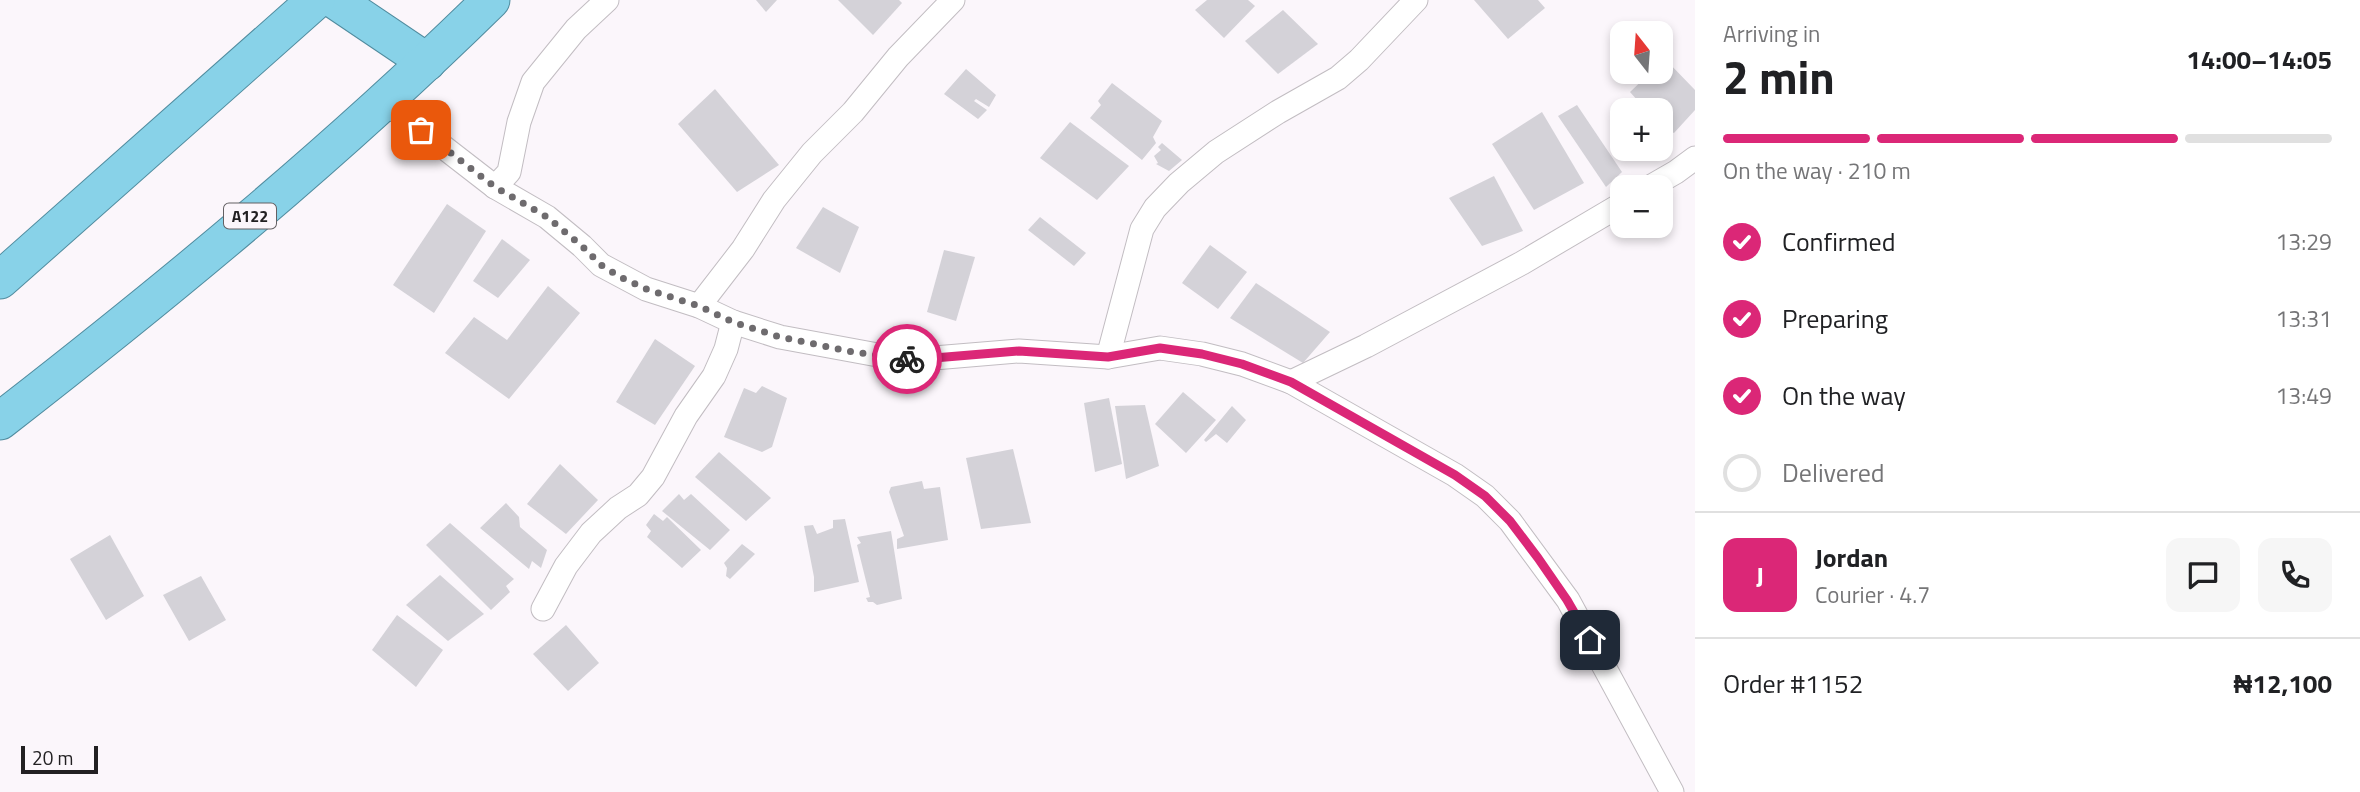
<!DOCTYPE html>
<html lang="en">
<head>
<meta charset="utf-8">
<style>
	body { margin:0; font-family:"Titillium Web",sans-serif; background:#f6f6f6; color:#202124; height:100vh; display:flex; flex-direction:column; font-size:26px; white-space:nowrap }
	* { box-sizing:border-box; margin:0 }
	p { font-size:23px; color:#757577 }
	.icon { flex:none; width:38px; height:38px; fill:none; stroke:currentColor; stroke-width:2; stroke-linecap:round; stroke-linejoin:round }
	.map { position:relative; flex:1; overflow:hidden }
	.panel { display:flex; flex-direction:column; background:#fff; width:665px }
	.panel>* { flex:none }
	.needle { width:46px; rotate:343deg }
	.fabs { position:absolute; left:1610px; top:21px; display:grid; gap:14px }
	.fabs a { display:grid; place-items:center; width:63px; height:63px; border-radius:14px; background:#fff; box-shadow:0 4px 10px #0003; font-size:35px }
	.scale { position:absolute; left:21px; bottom:18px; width:77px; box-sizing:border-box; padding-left:7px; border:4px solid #222022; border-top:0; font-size:19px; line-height:24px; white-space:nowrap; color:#222022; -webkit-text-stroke:5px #fbf6fb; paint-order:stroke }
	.pin { position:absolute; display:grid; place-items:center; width:60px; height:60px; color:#fff; margin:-30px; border-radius:14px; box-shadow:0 4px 10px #0006 }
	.courier { position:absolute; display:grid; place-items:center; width:70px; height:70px; margin:-35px; border:5px solid #db2777; border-radius:50%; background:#fff; color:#222; box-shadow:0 2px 9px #0007 }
	.headline em { font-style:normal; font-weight:700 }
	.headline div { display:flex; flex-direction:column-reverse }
	.headline { display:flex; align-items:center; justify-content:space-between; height:119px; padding:0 28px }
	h1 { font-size:46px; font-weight:700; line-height:52px }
	.bar { display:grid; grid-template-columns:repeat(4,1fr); gap:10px 7px; align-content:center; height:84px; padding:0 28px }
	.bar i { height:9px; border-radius:5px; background:#e0e0e0 }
	.bar .on { background:#db2777 }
	.bar p { grid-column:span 4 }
	.line { display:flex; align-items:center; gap:18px; padding:0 28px; border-top:2px solid #e0e0e0 }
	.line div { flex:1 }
	.round { display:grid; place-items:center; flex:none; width:74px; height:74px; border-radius:14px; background:#f6f6f6 }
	ol { padding:0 28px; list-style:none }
	li { display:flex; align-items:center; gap:21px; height:77px }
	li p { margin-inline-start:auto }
	li .icon { padding:7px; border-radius:50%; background:#db2777; color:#fff; stroke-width:4 }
	li:last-child { color:#757577 }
	li i { width:38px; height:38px; border:4px solid #e0e0e0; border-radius:50% }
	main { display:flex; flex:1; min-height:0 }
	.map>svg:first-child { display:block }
</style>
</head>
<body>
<main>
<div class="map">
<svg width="1695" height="792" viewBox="0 0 1695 792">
	<rect width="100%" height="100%" fill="#fbf6fb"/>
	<g fill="#d4d2d8">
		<path d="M756,0H777L766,12Z"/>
		<path d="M838,0H899L902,3L873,35Z"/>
		<path d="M1207,0H1248L1255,6L1224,38L1195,10Z"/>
		<path d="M1474,0H1538L1545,8L1508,39Z"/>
		<path d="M1283,10L1318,44L1278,74L1245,41Z"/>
		<path d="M1665,59L1695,90V110L1674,133L1661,126V110H1646L1630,92L1651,72H1661V63Z"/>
		<path d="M966,69L996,95L989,107L976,99L974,101L987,110L978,119L944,94Z"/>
		<path d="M1112,83L1162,121L1153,137L1156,143L1142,160L1090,118L1101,105L1098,101Z"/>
		<path d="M715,89L779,165L737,192L678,124Z"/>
		<path d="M1577,105L1622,172L1606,187L1558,116Z"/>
		<path d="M1542,112L1584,183L1534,210L1492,144Z"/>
		<path d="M1070,122L1129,166L1097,200L1040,158Z"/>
		<path d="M1162,143L1182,160L1169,171L1156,164L1158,163L1154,156L1161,150L1158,147Z"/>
		<path d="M1494,176L1523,231L1482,246L1449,198Z"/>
		<path d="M447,204L486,231L434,313L393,285Z"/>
		<path d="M823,207L859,227L840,273L796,248Z"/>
		<path d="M1040,217L1086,253L1074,266L1028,230Z"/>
		<path d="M502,239L530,260L498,298L473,281Z"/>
		<path d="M1210,245L1247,272L1218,309L1182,283Z"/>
		<path d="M944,250L975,257L956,321L927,312Z"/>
		<path d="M1256,283L1330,332L1303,363L1230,318Z"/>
		<path d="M548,286L580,313L509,399L445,353L474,317L507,340Z"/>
		<path d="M655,339L695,366L655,425L616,402Z"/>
		<path d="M762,386L787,398L772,447L762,452L724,437L744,388L756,393Z"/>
		<path d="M1183,392L1216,420L1186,453L1155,424Z"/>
		<path d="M1109,398L1122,464L1095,472L1084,403Z"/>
		<path d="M1145,405L1159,466L1126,479L1115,406Z"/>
		<path d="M1232,406L1246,420L1227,443L1216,434L1206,442L1204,440Z"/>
		<path d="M1013,449L1031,523L981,529L966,458Z"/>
		<path d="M719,452L771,498L746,521L695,477Z"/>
		<path d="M560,464L598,500L566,534L527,504Z"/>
		<path d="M922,481L924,489L940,487L948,540L897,549V539L904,536L889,492L891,487Z"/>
		<path d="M679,494L684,500L691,494L730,530L710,550L662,511Z"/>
		<path d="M506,503L519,517L520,527L547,550L541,568L532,561L529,569L480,528Z"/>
		<path d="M654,514L663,521L667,517L701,550L682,568L647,537L651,531L646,525Z"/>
		<path d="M845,519L859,582L814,592V577L804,526L813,525L817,534L833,528V520Z"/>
		<path d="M450,523L514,579L506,586L510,592L491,610L426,545Z"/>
		<path d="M891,531L902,599L877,605L873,602H868L866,598L870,597L857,545L861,543L857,537Z"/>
		<path d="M110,535L144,596L106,620L70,559Z"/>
		<path d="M742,544L755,554L730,579L726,576L727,568L724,563Z"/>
		<path d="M440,575L484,614L448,641L406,605Z"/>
		<path d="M201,576L226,620L189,641L163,595Z"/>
		<path d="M397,615L443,650L416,687L372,650Z"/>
		<path d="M566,625L599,663L568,691L533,654Z"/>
	</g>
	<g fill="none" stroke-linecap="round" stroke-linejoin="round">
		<defs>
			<g id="minor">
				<path d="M384,101L495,187L547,217L582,246L601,265L646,289L699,306L733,322L780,337L894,358L922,359L1019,351L1108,357L1160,348L1202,354L1242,364L1291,382L1455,475L1485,496L1510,521L1568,600L1672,792"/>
				<path d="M495,187L509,172L519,122L533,82L576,29L607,0"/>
				<path d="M1650,187L1676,172L1695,158"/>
				<path d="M699,306L743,249L774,200L812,153L853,112L898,57L953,0"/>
				<path d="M1108,357L1142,229L1155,208L1179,183L1216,152L1278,112L1338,78L1359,60L1416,0"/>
				<path d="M1291,382L1366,346L1522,263L1622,204"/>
				<path d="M543,609L566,566L591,533L618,508L638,495L653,477L686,416L714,376L726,349L733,322"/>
			</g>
			<g id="trunk">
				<path d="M335,0L427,62"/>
				<path d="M0,280L316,0"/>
				<path d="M0,421C170,289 337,151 491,0"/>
			</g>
		</defs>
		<use href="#minor" stroke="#c2bdc2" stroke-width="25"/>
		<use href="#trunk" stroke="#518c9f" stroke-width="39"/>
		<use href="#minor" stroke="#fff" stroke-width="23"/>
		<use href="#trunk" stroke="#88d2e8" stroke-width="37"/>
	</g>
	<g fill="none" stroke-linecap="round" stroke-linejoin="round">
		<path stroke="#6e6b6e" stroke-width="7" stroke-dasharray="0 12.6" d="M421,130L495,187L547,217L582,246L601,265L620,277L646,289L699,306L733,322L780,337L853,352L907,359"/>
		<path stroke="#db2777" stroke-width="9" d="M907,359H922L1019,351L1108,357L1160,348L1202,354L1242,364L1291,382L1455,475L1485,496L1510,521L1538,558L1567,600L1590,640"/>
	</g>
	<g text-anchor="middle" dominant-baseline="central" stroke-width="6" stroke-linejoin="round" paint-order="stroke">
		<rect fill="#fbf6fb" stroke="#636063" stroke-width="2" x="224" y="203.5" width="52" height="25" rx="5"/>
		<g font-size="16" font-weight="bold" fill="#222022">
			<text x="250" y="216">A122</text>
		</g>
	</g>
</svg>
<div class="fabs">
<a><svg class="needle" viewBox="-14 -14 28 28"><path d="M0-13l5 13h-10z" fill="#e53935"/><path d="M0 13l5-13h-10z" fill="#757577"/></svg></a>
<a>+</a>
<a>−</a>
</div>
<div class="scale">20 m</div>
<div class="pin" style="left:421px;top:130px;background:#ea580c"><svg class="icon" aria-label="bag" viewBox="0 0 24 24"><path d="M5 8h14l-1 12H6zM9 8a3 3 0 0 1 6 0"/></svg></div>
<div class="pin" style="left:1590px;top:640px;background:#1f2937"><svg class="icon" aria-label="home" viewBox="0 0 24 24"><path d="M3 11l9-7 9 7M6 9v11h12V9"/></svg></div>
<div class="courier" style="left:907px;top:359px"><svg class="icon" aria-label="bike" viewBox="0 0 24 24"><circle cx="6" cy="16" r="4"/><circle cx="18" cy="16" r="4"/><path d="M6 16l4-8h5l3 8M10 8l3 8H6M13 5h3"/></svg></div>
</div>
<section class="panel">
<div class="headline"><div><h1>2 min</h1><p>Arriving in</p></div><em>14:00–14:05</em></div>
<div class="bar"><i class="on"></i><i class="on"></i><i class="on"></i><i></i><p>On the way · 210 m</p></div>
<ol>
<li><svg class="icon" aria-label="check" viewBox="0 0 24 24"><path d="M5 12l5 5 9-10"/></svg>Confirmed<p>13:29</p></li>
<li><svg class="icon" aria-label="check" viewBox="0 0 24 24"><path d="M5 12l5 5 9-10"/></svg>Preparing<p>13:31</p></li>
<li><svg class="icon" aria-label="check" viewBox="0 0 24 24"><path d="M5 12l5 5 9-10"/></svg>On the way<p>13:49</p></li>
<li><i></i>Delivered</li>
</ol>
<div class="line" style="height:126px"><b class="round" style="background:#db2777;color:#fff">J</b><div><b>Jordan</b><p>Courier · 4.7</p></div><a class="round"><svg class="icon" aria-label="chat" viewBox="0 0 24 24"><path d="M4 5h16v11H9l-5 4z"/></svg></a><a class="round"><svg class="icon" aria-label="phone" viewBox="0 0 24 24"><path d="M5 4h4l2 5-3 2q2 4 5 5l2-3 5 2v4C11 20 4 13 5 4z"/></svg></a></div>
<div class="line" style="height:91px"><div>Order #1152</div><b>₦12,100</b></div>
</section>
</main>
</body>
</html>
